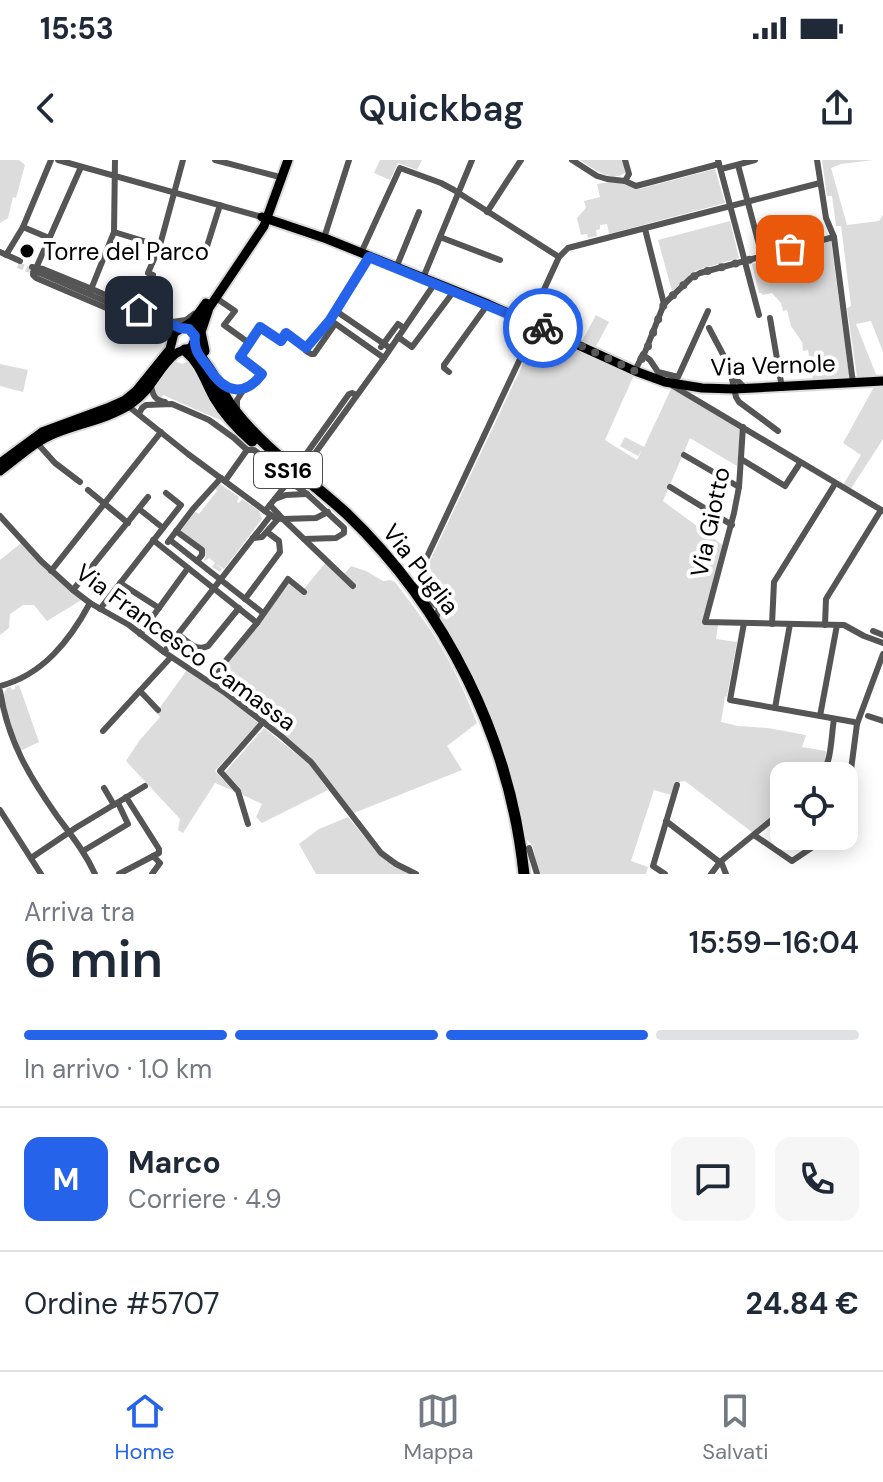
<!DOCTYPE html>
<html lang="it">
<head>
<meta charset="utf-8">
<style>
	body { margin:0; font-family:"DM Sans",sans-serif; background:#f6f6f7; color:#1f2937; height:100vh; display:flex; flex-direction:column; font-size:30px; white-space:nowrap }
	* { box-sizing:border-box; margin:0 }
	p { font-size:26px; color:#747a83 }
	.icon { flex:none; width:44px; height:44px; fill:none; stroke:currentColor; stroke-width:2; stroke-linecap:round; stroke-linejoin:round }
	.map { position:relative; height:714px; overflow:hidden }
	.details { display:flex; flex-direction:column; background:#fff; flex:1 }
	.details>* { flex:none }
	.buttons { position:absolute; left:770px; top:602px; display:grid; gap:16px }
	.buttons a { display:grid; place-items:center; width:88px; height:88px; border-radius:16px; background:#fff; box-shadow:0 4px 20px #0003; font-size:40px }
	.pin { position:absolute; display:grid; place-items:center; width:68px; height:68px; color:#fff; margin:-34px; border-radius:16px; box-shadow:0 4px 12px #0006 }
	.courier { position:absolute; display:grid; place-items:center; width:80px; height:80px; margin:-40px; border:6px solid #2563eb; border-radius:50%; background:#fff; color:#222; box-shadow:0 2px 10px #0007 }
	.overview em { font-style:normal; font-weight:600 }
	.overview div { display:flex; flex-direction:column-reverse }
	.overview { display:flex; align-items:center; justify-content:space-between; height:136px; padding:0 24px }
	h1 { font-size:52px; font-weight:600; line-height:60px }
	.bar { display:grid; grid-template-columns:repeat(4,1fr); gap:12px 8px; align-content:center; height:96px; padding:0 24px }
	.bar i { height:10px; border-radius:6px; background:#e0e1e3 }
	.bar .active { background:#2563eb }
	.bar p { grid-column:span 4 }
	.line { display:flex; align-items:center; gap:20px; padding:0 24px; border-top:2px solid #e0e1e3 }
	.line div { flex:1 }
	.round { display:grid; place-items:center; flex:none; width:84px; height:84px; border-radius:16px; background:#f6f6f7 }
	.status { display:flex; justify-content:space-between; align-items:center; height:56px; padding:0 40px; background:#fff; direction:ltr }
	.status svg { height:22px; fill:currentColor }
	header { display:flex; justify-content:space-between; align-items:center; height:104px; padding:0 24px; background:#fff; font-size:36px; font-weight:600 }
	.menu { display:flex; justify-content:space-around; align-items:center; height:112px; border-top:2px solid #e0e1e3; background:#fff; font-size:22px; color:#747a83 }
	.menu a { display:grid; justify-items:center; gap:4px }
	.menu .active { color:#2563eb }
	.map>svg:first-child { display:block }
</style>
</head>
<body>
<div class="status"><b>15:53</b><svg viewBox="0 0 49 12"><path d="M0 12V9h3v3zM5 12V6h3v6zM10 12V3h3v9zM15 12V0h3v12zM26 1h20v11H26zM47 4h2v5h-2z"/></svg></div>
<header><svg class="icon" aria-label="back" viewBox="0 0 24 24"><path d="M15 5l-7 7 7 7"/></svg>Quickbag<svg class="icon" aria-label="share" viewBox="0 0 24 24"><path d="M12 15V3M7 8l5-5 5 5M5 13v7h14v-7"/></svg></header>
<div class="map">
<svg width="883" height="714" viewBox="0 0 883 714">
	<rect width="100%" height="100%" fill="#fff"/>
	<g fill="#dcdcdc">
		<path d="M0,0H19L25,5L16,38L13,37L8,58L0,63Z"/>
		<path d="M380,0H422L417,10L398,3L390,20L374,13Z"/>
		<path d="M580,0H623L625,13C610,23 594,9 580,0Z"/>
		<path d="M822,0H874L841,4L831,8L847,65L879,61L883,55V192L871,161L856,164L877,217H857L847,148L851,146L841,66H836L832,36H827Z"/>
		<path d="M715,9L725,43L609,74L607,64L600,65V69L596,70L597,76L588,78L587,74L581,75L577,58L586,48L584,41L600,37L597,24L610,22H622L639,29Z"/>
		<path d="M730,61L739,98L697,110L672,131L658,80Z"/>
		<path d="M831,81L849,215L844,220L813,221L808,190L803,191L802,182L791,166L787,150L783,151L781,143L772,133L762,135V133H759L752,104L824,85L825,83Z"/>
		<path d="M596,155L609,162L595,188L582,181Z"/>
		<path d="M538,172L634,215L605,280L637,300L642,290L638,296L620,286L625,277L644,287L671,229L693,238L741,268L737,306L690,278L663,341L724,386L702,464L718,465L716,479L737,482L727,536L725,537L721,562L738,566L768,568L806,575L802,587L826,591L825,604L817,616H784V646L753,673L685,621C676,621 674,627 671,635L654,630L631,701L648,707L646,714H539L533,687L524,676L518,648L439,460L441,453L453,456L456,449L420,422Z"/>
		<path d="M193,199L229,264L163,235L161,238L155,233V227L174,201L182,204Z"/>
		<path d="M0,204L28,210L23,232L0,226Z"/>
		<path d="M875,225H883V279L850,330L843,325L861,295L843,283Z"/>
		<path d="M220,324L239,337L237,342L239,343L242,339L259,351L262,359L224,409L216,404L222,409L220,412L212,407L215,403L209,398L205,401L204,400L206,396L180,370L194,351L199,354L217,331L215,329Z"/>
		<path d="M21,383L83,439L47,461L34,445H23L10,454L9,468L0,475V400Z"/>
		<path d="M326,402L355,429L357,426L344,414L351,406L366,411L383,421L390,420L395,422C406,437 418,452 429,468C449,497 464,530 477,563L447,586L462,610L354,653L309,596L212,520L286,424H289L304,436L307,433L303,430Z"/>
		<path d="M187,510L223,534L258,563L215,611L234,631L215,623L183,673L178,670L180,659L126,601L139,581L160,557L156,553Z"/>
		<path d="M19,525L39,582L20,591L14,579L3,535L7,528L11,527L12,530L15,529V526Z"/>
		<path d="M264,568L309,604L328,630L262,663L256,657L262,644L243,635L240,628L225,612Z"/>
		<path d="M348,657L381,697L410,714H316L299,684L319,669Z"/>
	</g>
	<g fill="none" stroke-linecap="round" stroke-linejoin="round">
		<path stroke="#d9d9d9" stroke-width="6" stroke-dasharray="6 3" stroke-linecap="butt" d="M18,105L30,110"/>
		<defs>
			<g id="major">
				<path d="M262,57L327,79L488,144L635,211L665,222L702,228L734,229L883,221"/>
				<path d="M205,154L264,66L288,0"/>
				<path d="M0,303L42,272L107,248L125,240L136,231L170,189L174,173L193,161L206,143"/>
				<path d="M0,311C18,298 35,281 56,273C81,263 108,259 131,244C153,229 157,209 175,194C181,190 186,190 192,187L195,180L197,166"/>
			</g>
			<g id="highway">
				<path d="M194,184C198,196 207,204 213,215C220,227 226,240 235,251C266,291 310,320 347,354C446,449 510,578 524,714"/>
				<path d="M185,190C201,203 205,220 215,238C225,255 237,268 252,281"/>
				<path d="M204,191L200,172L207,151"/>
			</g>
		</defs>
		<use href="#major" stroke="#dbdbdb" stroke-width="13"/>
		<use href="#highway" stroke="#dbdbdb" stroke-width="15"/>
		<g stroke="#555" stroke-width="6">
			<path d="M58,0L262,57"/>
			<path d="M215,0L276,16"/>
			<path d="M572,0L597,16L607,19L625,21"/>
			<path d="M625,0L629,14L625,21L636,26L719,4"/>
			<path d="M718,0L759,155"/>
			<path d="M817,0L826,58L834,77L853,223"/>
			<path d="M738,5L762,96"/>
			<path d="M81,7L33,115L36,118L165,173L171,180"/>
			<path d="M721,9L755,0"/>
			<path d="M487,52L521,0"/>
			<path d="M23,67L49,78"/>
			<path d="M114,72L203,99L220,45"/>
			<path d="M440,77L500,100"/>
			<path d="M324,78L349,0"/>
			<path d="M0,92L20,101"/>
			<path d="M361,93L400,8L441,23L454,30L559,97"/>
			<path d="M6,95L23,67L51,0"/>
			<path d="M32,107L43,109L92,129L180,168"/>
			<path d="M396,108L419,52"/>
			<path d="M33,112L40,113L165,167L169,169L172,177"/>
			<path d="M423,118L472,0"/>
			<path d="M90,132L114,72L115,0"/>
			<path d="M216,138L235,151L224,165L249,183"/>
			<path d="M141,144L153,115L148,113L160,85L183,0"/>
			<path d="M664,144L691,118L700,113L834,77"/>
			<path d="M336,151L390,188"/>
			<path d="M770,158L782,228"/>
			<path d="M172,162L186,160L194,154"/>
			<path d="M333,162L384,198"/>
			<path d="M529,162L559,97L568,88L820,23"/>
			<path d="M335,164L314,194H311L306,191C310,178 323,171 330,160L369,97"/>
			<path d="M709,168L736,219L746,229"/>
			<path d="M398,177L412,187L454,131"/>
			<path d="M381,187L398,164L404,168"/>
			<path d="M646,197L650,200L658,212L678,217L708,151"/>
			<path d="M635,211L643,194L645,192L664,144L645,69"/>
			<path d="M449,212L444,208V205L488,144"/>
			<path d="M732,219L736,237L739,242L778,271"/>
			<path d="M220,222C239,233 249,231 262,214L261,212L240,197L260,167L281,181L286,173L306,188"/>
			<path d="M151,226C153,236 155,240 165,242"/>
			<path d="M673,226L883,351"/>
			<path d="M357,235L352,233L349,234L304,297L303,301L305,303H308L384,198L435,123"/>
			<path d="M128,246L188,294L265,351L275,358L283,359L353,426"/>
			<path d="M237,252V240L244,229"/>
			<path d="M139,254L142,248L146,245L172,244L209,260L234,278L247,290"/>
			<path d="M743,267L739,327L734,353L705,462L844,465L864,476L883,483"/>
			<path d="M37,283L55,303L80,322"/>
			<path d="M247,290H254L274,305"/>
			<path d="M684,295L739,327"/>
			<path d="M741,299L785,326L800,303"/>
			<path d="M225,321L247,290"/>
			<path d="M670,327L732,365"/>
			<path d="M88,330L128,363"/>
			<path d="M275,339L286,335L307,334"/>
			<path d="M270,345L283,359L316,358L328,352"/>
			<path d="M139,349L163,368"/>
			<path d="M265,351L289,321L307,334L344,368V373L336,378L304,379"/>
			<path d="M0,356L41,401L73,430L90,443L129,465L164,492L224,532L281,576L311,602L381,693L396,704L416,714"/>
			<path d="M176,371L202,390V395L197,401"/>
			<path d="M253,378L262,377L278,359"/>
			<path d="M153,380L257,463"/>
			<path d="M170,380L263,453"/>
			<path d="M168,382L193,349L221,318"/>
			<path d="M51,411L161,272"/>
			<path d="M120,423L159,448"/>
			<path d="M73,430L148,337"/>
			<path d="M423,437L443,450"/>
			<path d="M245,439L280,392L279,381L267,372"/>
			<path d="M100,449L181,345L166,333"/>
			<path d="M436,460L438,451L449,450V447L418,424V416L536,165"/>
			<path d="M744,463L730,540L854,562L857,564"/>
			<path d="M772,464L774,422L835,324"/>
			<path d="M825,465L826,439L881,350"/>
			<path d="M873,471L883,475"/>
			<path d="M140,474L188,408"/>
			<path d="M178,474C187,481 196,492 208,486L239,448"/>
			<path d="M164,492L271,355"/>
			<path d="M209,521L257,463L288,419L304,432"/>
			<path d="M0,526C43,515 70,480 90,443"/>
			<path d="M0,531C8,581 29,616 57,656C71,675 85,692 95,714"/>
			<path d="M140,531L158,550"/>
			<path d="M775,548L790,464"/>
			<path d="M820,556L837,465"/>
			<path d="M868,556L883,561"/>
			<path d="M103,571L171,497"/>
			<path d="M821,616C832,601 831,577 834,559"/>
			<path d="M104,628L114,645"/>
			<path d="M0,650L41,714"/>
			<path d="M666,661L722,704L726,714"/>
			<path d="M844,663L857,564L883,494"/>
			<path d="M248,664L238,631L220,611L263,562"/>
			<path d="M754,675L792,701L829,676"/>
			<path d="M529,688L537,714"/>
			<path d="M83,691L128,664L118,643"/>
			<path d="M31,698L77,667L145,626"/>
			<path d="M119,714L159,693V689L126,637"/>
			<path d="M152,714L160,703L153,696"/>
			<path d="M665,714L653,706L677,625"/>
			<path d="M711,714L720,702L784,650"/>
		</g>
		<use href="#major" stroke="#000" stroke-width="9"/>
		<use href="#highway" stroke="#000" stroke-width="11"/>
	</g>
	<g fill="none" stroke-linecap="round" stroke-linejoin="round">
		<path stroke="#595959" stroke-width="8" stroke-dasharray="0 14.4" d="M543,168L635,211L647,189L664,144L691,118L700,113L790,89"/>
		<path stroke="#2563eb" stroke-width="10" d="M139,150L180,168L189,169L195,176C193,192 202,198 210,210C225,233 245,237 262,214L240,197L260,167L281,181L286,173L306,188L330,160L369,97L543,168"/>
	</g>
	<circle fill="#000" stroke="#fff" stroke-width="3" cx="27" cy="91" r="8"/>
	<g text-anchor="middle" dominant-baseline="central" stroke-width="8" stroke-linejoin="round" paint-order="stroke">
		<rect fill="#fff" stroke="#4c4c4c" stroke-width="2" x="254" y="292" width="68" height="36" rx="6"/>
		<g font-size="22" font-weight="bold" fill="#000">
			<text x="288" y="310">SS16</text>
		</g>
		<g font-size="24" fill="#000" stroke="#fff" text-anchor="start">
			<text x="43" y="91">Torre del Parco</text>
		</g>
		<g font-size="24" fill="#000" stroke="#fff">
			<text transform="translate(773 205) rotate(-2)">Via Vernole</text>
			<text transform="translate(710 362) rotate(-78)">Via Giotto</text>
			<text transform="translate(421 409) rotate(52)">Via Puglia</text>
			<text transform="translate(186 487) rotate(36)">Via Francesco Camassa</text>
		</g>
	</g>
</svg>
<div class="buttons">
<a><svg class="icon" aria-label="locate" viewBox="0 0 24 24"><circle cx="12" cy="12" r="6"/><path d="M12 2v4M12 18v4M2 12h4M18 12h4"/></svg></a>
</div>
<div class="pin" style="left:790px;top:89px;background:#ea580c"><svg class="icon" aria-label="bag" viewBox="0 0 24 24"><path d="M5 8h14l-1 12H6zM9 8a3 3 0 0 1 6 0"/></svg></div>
<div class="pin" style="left:139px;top:150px;background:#1f2937"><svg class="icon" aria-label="home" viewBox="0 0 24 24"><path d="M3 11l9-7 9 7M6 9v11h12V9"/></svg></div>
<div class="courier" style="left:543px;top:168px"><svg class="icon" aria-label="bike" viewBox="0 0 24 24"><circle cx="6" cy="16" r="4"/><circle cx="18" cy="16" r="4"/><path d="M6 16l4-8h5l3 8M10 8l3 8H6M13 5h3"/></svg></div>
</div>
<section class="details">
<div class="overview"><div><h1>6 min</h1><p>Arriva tra</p></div><em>15:59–16:04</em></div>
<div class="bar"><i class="active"></i><i class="active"></i><i class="active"></i><i></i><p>In arrivo · 1.0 km</p></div>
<div class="line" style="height:144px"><b class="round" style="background:#2563eb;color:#fff">M</b><div><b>Marco</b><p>Corriere · 4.9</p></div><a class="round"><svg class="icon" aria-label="chat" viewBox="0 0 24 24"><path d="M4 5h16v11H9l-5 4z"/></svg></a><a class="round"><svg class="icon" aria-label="phone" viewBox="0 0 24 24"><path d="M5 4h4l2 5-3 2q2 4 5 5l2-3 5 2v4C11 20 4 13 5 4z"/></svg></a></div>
<div class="line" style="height:104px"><div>Ordine #5707</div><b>24.84 €</b></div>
</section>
<nav class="menu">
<a class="active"><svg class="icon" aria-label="home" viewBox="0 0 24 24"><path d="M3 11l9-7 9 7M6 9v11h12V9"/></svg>Home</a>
<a><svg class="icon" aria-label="map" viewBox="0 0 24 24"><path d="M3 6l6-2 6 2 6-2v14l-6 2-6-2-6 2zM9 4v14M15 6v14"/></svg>Mappa</a>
<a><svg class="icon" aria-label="saved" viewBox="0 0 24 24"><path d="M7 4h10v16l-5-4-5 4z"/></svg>Salvati</a>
</nav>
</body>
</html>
